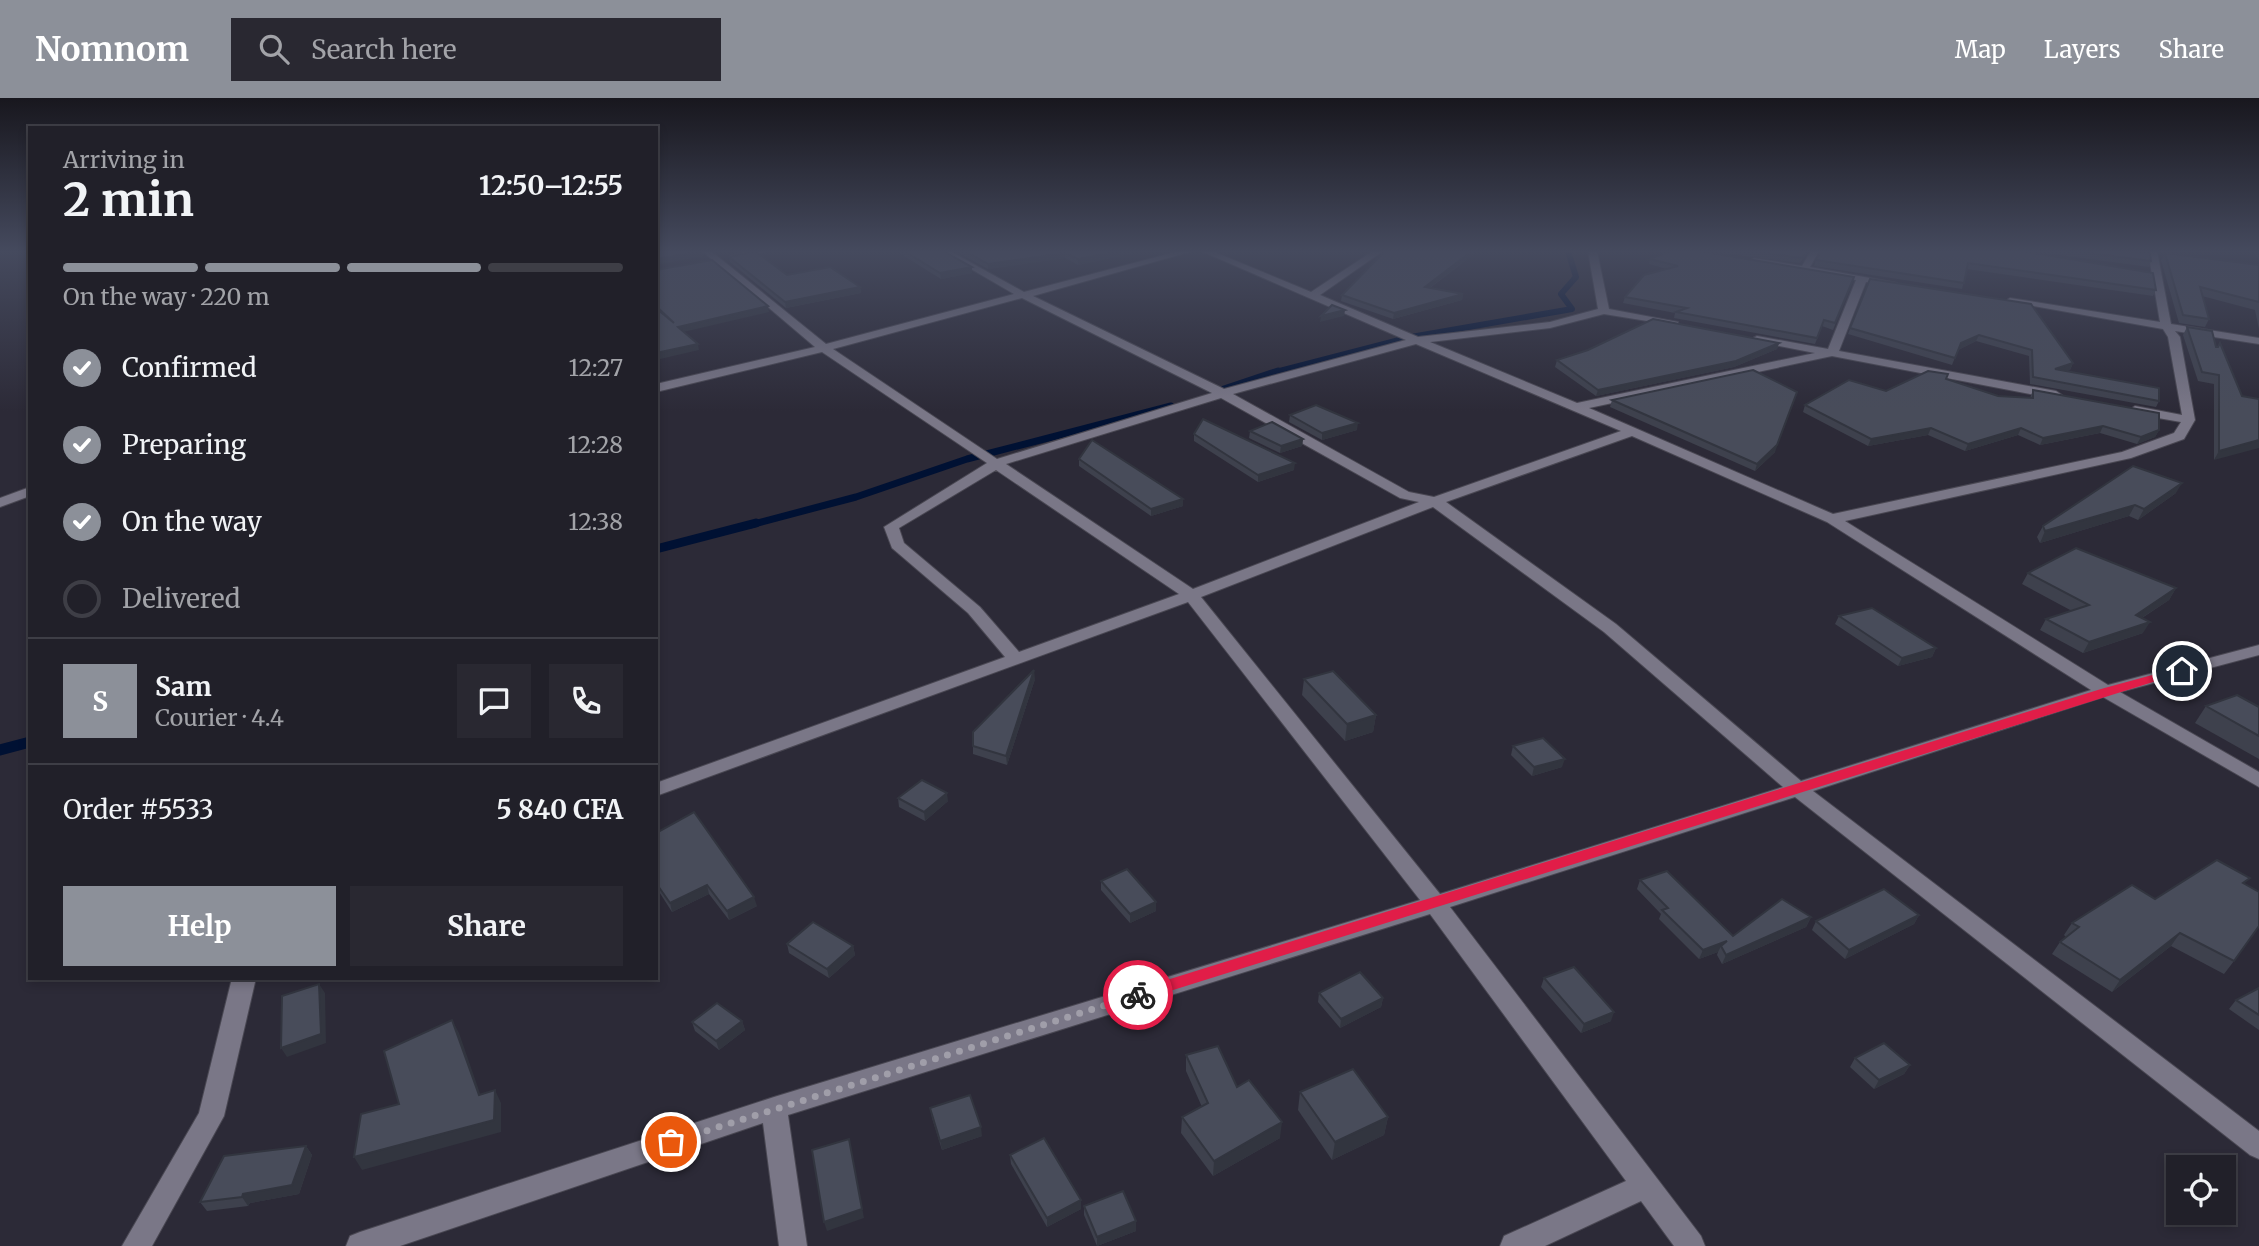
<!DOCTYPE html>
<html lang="en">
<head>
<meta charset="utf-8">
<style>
	body { margin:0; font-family:Merriweather,serif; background:#292831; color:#f1f3f6; height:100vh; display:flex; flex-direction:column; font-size:26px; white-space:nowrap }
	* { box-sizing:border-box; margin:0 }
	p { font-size:23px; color:#a2a3a8 }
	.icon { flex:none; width:38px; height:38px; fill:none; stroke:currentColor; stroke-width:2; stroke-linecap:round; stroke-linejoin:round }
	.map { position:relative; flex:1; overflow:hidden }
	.details { position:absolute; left:28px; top:28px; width:630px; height:854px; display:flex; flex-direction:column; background:#212029; border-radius:0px; box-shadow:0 4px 10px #0003,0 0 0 2px #3e3e46 }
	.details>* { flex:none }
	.fabs { position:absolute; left:2166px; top:1057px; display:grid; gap:14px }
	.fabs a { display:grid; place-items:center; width:70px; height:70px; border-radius:0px; background:#212029; box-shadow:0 4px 10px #0003,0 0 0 2px #3e3e46; font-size:35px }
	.pin { position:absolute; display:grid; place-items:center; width:60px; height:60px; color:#fff; margin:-30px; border:4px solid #fff; border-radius:50%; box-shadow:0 2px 7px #0007 }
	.courier { position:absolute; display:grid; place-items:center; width:70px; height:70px; margin:-35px; border:5px solid #e11d48; border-radius:50%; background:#fff; color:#222; box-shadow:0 2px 9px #0007 }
	.headline em { font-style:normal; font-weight:700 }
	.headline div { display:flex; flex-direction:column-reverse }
	.headline { display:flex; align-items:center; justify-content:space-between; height:119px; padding:0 35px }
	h1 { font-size:46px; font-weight:700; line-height:52px }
	.bar { display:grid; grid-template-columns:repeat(4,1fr); gap:10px 7px; align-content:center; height:84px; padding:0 35px }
	.bar i { height:9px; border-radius:5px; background:#3e3e46 }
	.bar .active { background:#8c9099 }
	.bar p { grid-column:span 4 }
	.line { display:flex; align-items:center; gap:18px; padding:0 35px; border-top:2px solid #3e3e46 }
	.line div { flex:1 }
	.round { display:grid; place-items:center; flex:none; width:74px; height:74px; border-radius:0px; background:#292831 }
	ol { padding:0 35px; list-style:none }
	li { display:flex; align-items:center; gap:21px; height:77px }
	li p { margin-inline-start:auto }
	li .icon { padding:7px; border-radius:50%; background:#8c9099; color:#fff; stroke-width:4 }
	li:last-child { color:#a2a3a8 }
	li i { width:38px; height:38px; border:4px solid #3e3e46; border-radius:50% }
	.primary-button { display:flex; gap:14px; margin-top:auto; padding:14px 35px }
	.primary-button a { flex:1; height:80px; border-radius:0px; background:#8c9099; color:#fff; font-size:28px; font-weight:700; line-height:80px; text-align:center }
	.primary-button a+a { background:#292831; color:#f1f3f6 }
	header { display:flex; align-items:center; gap:42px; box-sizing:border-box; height:98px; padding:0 35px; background:#8c9099; color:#fff }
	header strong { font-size:33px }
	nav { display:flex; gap:38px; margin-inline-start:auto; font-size:24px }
	.search { width:490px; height:63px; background:#292831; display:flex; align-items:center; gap:18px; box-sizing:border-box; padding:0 24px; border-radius:0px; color:#a2a3a8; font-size:26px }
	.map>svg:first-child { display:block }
</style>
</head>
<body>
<header>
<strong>Nomnom</strong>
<div class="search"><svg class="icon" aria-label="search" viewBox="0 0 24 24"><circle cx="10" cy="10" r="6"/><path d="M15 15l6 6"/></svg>Search here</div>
<nav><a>Map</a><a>Layers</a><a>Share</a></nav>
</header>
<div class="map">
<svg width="2259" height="1148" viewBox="0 0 2259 1148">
	<rect width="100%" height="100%" fill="#2c2a37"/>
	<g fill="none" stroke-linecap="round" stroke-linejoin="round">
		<path stroke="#013" stroke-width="6" d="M1272,275L1411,239L1572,211L1561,196L1576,179L1568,153"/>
		<g stroke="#013" stroke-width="7">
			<path d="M1212,295L1278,273"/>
			<path d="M750,427L856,399L967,361L1171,308"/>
		</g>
		<path stroke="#013" stroke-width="9" d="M656,451L756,425"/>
		<path stroke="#013" stroke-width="11" d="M0,652L30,644"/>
		<defs>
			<g id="street">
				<path d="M702,153H711L826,246L1014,196L940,153H950L1024,194L1179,153H1193L1033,198L1224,291L1406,242L1201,153H1212L1311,194L1373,153H1383L1320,197L1418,239L1550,224L1598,211L1588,153H1597L1609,211L1678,224V228L1604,216L1550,230L1430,244L1577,305L1815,255L1753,243L1751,241L1757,238L1828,251L1856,182L1749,163L1754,160L1802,168L1811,153H1819L1810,169L1897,185L1892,188L1866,184L1839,253L2056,293L2062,297L2056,301L1832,258L1589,310L1833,416L2122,354L2174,335L2181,324L2135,316L2129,312L2135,308L2182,317L2168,239L2163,231L2005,203L2010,200L2160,224L2148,153H2157L2171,226L2259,240V246L2175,233L2180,239L2195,322L2184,341L2131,360L1845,423L2108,587L2259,547V557L2120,594L2259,674V689L2103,599L1813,693L2259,1033V1061L2250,1057L1795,699L1450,809L1701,1138L1705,1148H1674L1641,1103L1545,1148H1500L1504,1138L1626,1083L1430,816L788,1017L807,1148H779L763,1025L400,1148H346L350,1138L360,1134L774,999L1420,802L1188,504L656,698V685L1005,559L968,515L892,450L884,429L987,365L822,254L656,294V286L815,249ZM1022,200L1212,295L997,361L833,251ZM1416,246L1621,333L1434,399L1409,394L1233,296ZM1221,300L1400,400L1419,404L1193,491L1006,366ZM1632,338L1827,424L2091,592L1801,683L1616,526L1446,404ZM996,372L1179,496L1019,554L980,509L904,445L899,430ZM1433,409L1604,534L1783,689L1440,796L1201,499Z"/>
				<path d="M749,153H768L735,161L730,158Z"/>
				<path d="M30,389V398L0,409V400Z"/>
				<path d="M232,880H256L224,1018L152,1148H122L199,1015Z"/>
			</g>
		</defs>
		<use href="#street" stroke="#494752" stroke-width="2"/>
		<use href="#street" fill="#7a7787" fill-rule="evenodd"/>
	</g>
	<g fill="#3e414d">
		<path d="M896,153H943L972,169V175L941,181Z"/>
		<path d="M955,153H1135V155L1078,167L1065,160L988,171Z"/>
		<path d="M1478,153L1430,190L1463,196L1462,202L1393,221L1341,203L1342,197Z"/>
		<path d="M1705,153H1808L1800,165Z"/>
		<path d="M2022,153L2156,192L2153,198L1967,171L1962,191L1814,168L1816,162Z"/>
		<path d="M2030,153H2134L2151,163L2149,169Z"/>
		<path d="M2253,153H2259V162Z"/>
		<path d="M2165,155L2259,167V231L2255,212L2202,198L2209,221L2205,229L2179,225L2161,162Z"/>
		<path d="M729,159L787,177L860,189L861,195L786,210L730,164Z"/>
		<path d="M1650,161L1854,179L1833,232L1822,228L1815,246L1674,220L1675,215L1623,205L1625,199L1667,171L1649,166Z"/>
		<path d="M1870,181L2073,265L2070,272L2066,273L2159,303L2156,309L2030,286L2029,258L1976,243L1958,252L1952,267L1848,236Z"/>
		<path d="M2187,229L2216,249L2242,298L2259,301L2214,362V286L2198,283L2183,237Z"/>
		<path d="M1779,245L1777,251L1734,269L1596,298L1555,269L1557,262Z"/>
		<path d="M1946,281L1998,298L2030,300L2033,292L2159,332L2155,339L2137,346L2100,335L2040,347L2018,337L1965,353L1928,337L1868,348L1803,314L1805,307Z"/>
		<path d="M1612,302L1775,354L1755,373L1610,309Z"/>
		<path d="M1290,317L1357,332L1322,342L1289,324Z"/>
		<path d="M1250,333L1303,341L1302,348L1280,355L1249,340Z"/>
		<path d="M1194,336L1294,372L1258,384L1194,343Z"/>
		<path d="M1079,361L1183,401V408L1151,418L1079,368Z"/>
		<path d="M2176,395L2138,422L2129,418L2040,445L2037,439L2043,428Z"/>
		<path d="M2028,475L2176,490L2169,502L2142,520L2143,535L2083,555L2040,532L2046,521L2072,513L2022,486Z"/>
		<path d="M1839,518L1936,550L1932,559L1898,568L1835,526Z"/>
		<path d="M1035,581L1007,667L973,656V648Z"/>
		<path d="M1304,581L1376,617L1373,634L1345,643L1302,597Z"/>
		<path d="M2206,608L2259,609V661L2195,625Z"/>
		<path d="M1513,648L1562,669L1532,678L1511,657Z"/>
		<path d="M898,700L948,703L925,723L899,709Z"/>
		<path d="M656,735L757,808L729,822L709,796L672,814L656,789Z"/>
		<path d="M1640,782L1733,838L1811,819L1806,829L1722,866L1717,857L1718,854L1699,861L1659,821L1661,816L1637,791Z"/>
		<path d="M1101,783L1156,804V813L1130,825L1101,792Z"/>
		<path d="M2245,787L2234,863L2224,876L2171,848L2112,894L2052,856L2060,844L2066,839L2064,837L2072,825L2155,801Z"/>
		<path d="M1919,817L1914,826L1845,861L1812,832L1816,823Z"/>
		<path d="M787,846L853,848L855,857L829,880L789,855Z"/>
		<path d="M1544,880L1611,923L1581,935L1541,889Z"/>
		<path d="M2259,890V932L2229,911L2236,902Z"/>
		<path d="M1319,895L1383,900L1381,909L1340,930L1318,904Z"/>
		<path d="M742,923L745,932L719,952L695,933L692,924Z"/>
		<path d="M1186,957L1237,989L1280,1040L1213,1078L1181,1035L1182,1019L1202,1009L1186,973Z"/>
		<path d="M1855,960L1910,967L1904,976L1874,991L1850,969Z"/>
		<path d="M1300,994L1388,1019L1384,1037L1332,1062L1298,1012Z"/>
		<path d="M930,1010L982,1038L942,1052L932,1020Z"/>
		<path d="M306,1048L312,1057L299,1096L250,1105L248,1108L207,1113L200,1104Z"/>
		<path d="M1010,1057L1081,1111L1047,1129L1011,1066Z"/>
		<path d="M1084,1108L1136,1123V1133L1097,1148L1084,1117Z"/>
	</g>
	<g fill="#32353f">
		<path d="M703,153L704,158L656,167V161Z"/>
		<path d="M718,153H744L719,155Z"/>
		<path d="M1119,153H1135V155L1078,167V161Z"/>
		<path d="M1472,153H1478L1424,194L1425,189Z"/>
		<path d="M1065,155V160L988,171V166Z"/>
		<path d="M972,169V175L941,181L940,175Z"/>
		<path d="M860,189L861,195L786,210L785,204Z"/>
		<path d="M1463,196L1462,202L1393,221L1394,215Z"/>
		<path d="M768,208L769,214L679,235L678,229Z"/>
		<path d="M1345,212L1344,218L1320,224L1321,218Z"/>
		<path d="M1979,237L1976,243L1958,252L1961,245Z"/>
		<path d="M1779,245L1777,251L1734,269L1596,298L1598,292Z"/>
		<path d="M698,246L699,252L656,262V255Z"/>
		<path d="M2073,265L2070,272L2052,278L2055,271Z"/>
		<path d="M1795,301L1775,354L1755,373L1757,366Z"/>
		<path d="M1358,325L1357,332L1322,342V335Z"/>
		<path d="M2103,328L2100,335L2040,347L2043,340Z"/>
		<path d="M1931,330L1928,337L1868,348L1871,341Z"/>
		<path d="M2021,330L2018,337L1965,353L1968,346Z"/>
		<path d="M2159,332L2155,339L2137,346L2141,339Z"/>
		<path d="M1303,341L1302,348L1280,355L1281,348Z"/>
		<path d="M2259,342V350L2214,362L2219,353Z"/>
		<path d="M1295,365L1294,372L1258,384V377Z"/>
		<path d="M2182,385L2176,395L2138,422L2144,411Z"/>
		<path d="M1183,401V408L1151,418V411Z"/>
		<path d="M2135,407L2129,418L2040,445L2045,433Z"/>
		<path d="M2176,490L2169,502L2129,528L2136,517Z"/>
		<path d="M2150,524L2143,535L2083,555L2089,544Z"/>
		<path d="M1936,550L1932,559L1898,568L1902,560Z"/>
		<path d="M1034,572L1035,581L1007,667L1006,658Z"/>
		<path d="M1376,617L1373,634L1345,643L1347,626Z"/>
		<path d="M1565,661L1562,669L1532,678L1534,669Z"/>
		<path d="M947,695L948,703L925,723L924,714Z"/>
		<path d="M707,787L709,796L672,814L670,805Z"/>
		<path d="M754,799L757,808L729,822L727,813Z"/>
		<path d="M1156,804V813L1130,825V816Z"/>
		<path d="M1919,817L1914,826L1845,861L1849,852Z"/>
		<path d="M1811,819L1806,829L1722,866L1726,857Z"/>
		<path d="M2180,835L2171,848L2112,894L2120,882Z"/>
		<path d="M1727,843L1721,848L1718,854L1699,861L1703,852Z"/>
		<path d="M853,848L855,857L829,880L827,871Z"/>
		<path d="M319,886L325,895L326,945L287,959L281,950Z"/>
		<path d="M1383,900L1381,909L1340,930L1341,921Z"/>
		<path d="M1614,914L1611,923L1581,935L1584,926Z"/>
		<path d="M452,922L459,935L485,1010L479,997Z"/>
		<path d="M742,923L745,932L719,952L716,943Z"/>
		<path d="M1910,967L1904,976L1874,991L1879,982Z"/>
		<path d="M495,992L501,1005V1034L362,1072L354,1059Z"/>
		<path d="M1388,1019L1384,1037L1332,1062L1335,1044Z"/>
		<path d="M1282,1024L1280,1040L1213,1078L1214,1063Z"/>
		<path d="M981,1029L982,1038L942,1052L940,1043Z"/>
		<path d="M849,1041L864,1120L827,1133L824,1124Z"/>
		<path d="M306,1048L312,1057L299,1096L250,1105L248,1108L242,1099L243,1096Z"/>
		<path d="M1081,1102V1111L1047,1129V1120Z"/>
		<path d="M1136,1123V1133L1097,1148V1139Z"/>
	</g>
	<g fill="#484c5a" stroke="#32353f" stroke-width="2">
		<path d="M656,153H703L656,161Z"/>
		<path d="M755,153L787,177L830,169L860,189L785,204L729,159Z"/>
		<path d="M904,153H943L972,169L940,175Z"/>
		<path d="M965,153H1119L1078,161L1065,155L988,166Z"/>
		<path d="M1385,153H1472L1425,189L1463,196L1394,215L1342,197Z"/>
		<path d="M1670,153H1699L1854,179L1835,225L1824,222L1817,240L1676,214L1687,210L1625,199L1644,177L1678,168L1650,161Z"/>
		<path d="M1749,153H1806L1802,160Z"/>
		<path d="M1821,153H2022L2153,175L2156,192L1968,165L1964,185L1816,162Z"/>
		<path d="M2074,153H2134L2150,155L2151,163Z"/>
		<path d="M2165,155L2259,167V204L2200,189L2209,221L2183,217Z"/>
		<path d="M712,162L768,208L678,229L698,246L656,255V211H657L674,225L656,208V172Z"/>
		<path d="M1870,181L2031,206L2073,265L2055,271L2159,290V303L2033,279L2032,252L1979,237L1961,245L1955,260L1850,230Z"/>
		<path d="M1332,207L1345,212L1321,218Z"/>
		<path d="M1653,221L1779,245L1736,263L1598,292L1557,262L1588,252Z"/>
		<path d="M2187,229L2212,233L2216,249H2218L2220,245L2242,298L2259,301V342L2219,353V277L2202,274Z"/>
		<path d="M1753,272L1797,294L1777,347L1757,366L1612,302Z"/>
		<path d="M1928,273L1948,276L1946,281L1998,298L2033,300V292L2159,315V332L2141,339L2103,328L2043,340L2021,330L1968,346L1931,330L1871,341L1805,307L1849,282L1886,293Z"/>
		<path d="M1316,307L1358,325L1322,335L1290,317Z"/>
		<path d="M1203,321L1295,365L1258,377L1194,336Z"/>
		<path d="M1272,324L1303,341L1281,348L1250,333Z"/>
		<path d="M1092,342L1183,401L1151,411L1079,361Z"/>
		<path d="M2133,368L2182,385L2144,411L2135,407L2045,433L2043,428Z"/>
		<path d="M2076,450L2176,490L2136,517L2150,524L2089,544L2046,521L2089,507L2028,475Z"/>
		<path d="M1872,510L1936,550L1902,560L1839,518Z"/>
		<path d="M1034,572L1006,658L973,648V634Z"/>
		<path d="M1333,573L1376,617L1347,626L1304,581Z"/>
		<path d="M2237,597L2259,609V638L2206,608Z"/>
		<path d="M1543,640L1565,661L1534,669L1513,648Z"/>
		<path d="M922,682L947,695L924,714L898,700Z"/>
		<path d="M694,714L754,799L727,813L707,787L670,805L656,785V735Z"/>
		<path d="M2217,762L2250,780L2243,785L2259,794V828L2234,863L2180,835L2120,882L2060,844L2079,829L2072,825L2132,787L2155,801Z"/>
		<path d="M1127,771L1156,804L1130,816L1101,783Z"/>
		<path d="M1667,773L1733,838L1782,801L1811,819L1726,857L1721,848L1727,843L1703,852L1662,812L1668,810L1640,782Z"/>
		<path d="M1884,791L1919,817L1849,852L1816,823Z"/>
		<path d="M813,824L853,848L827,871L787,846Z"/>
		<path d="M1574,869L1614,914L1584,926L1544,880Z"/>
		<path d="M1360,874L1383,900L1341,921L1319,895Z"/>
		<path d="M319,886L321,936L281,950L282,898Z"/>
		<path d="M2259,890V917L2236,902Z"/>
		<path d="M717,905L742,923L716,943L692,924Z"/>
		<path d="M452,922L479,997L495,992L494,1022L354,1059L361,1016L399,1006L384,953Z"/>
		<path d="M1884,945L1910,967L1879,982L1855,960Z"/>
		<path d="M1218,948L1237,989L1249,982L1282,1024L1214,1063L1182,1019L1208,1005L1186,957Z"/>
		<path d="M1353,971L1388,1019L1335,1044L1300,994Z"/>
		<path d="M970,997L981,1029L940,1043L930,1010Z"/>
		<path d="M1044,1040L1081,1102L1047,1120L1010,1057Z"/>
		<path d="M849,1041L862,1111L824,1124L812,1052Z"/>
		<path d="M306,1048L292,1087L243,1096L242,1099L200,1104L224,1058Z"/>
		<path d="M1123,1093L1136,1123L1097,1139L1084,1108Z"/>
	</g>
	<linearGradient id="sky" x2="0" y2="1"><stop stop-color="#18171e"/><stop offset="0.49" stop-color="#454a5e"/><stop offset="1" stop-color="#454a5e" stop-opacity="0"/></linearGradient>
	<rect width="2259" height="313" fill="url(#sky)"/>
	<path fill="#e11d48" d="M2178,570L2188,573L1138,903L1131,897L1138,891L2101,591Z"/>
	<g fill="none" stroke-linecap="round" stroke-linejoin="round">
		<path stroke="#a09ea9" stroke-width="7" stroke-dasharray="0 12.6" d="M671,1044L1138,897"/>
	</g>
</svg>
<div class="fabs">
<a><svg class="icon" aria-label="locate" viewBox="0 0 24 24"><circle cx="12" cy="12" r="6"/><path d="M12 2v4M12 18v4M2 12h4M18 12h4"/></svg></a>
</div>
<div class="pin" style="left:671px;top:1044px;background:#ea580c"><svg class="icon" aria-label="bag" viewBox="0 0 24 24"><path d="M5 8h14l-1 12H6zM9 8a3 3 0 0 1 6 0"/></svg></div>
<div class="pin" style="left:2182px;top:573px;background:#1f2937"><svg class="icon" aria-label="home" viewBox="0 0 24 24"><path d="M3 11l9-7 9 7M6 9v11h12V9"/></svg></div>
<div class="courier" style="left:1138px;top:897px"><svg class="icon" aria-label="bike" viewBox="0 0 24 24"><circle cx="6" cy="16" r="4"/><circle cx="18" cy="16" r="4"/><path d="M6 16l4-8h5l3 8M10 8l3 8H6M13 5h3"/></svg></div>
<section class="details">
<div class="headline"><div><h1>2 min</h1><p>Arriving in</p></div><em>12:50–12:55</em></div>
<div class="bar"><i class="active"></i><i class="active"></i><i class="active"></i><i></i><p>On the way · 220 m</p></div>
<ol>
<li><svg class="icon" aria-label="check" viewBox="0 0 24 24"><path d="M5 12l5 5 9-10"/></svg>Confirmed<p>12:27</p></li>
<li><svg class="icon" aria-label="check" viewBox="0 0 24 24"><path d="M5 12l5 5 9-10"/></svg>Preparing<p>12:28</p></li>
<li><svg class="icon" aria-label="check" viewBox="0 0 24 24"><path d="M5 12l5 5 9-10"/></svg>On the way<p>12:38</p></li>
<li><i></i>Delivered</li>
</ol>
<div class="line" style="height:126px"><b class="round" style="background:#8c9099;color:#fff">S</b><div><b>Sam</b><p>Courier · 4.4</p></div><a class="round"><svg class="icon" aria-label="chat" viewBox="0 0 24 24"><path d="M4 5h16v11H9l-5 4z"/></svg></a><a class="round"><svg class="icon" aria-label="phone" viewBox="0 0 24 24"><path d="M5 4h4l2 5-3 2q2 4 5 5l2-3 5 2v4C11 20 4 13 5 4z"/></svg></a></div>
<div class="line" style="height:91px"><div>Order #5533</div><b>5 840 CFA</b></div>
<div class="primary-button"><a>Help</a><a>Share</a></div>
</section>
</div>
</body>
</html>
